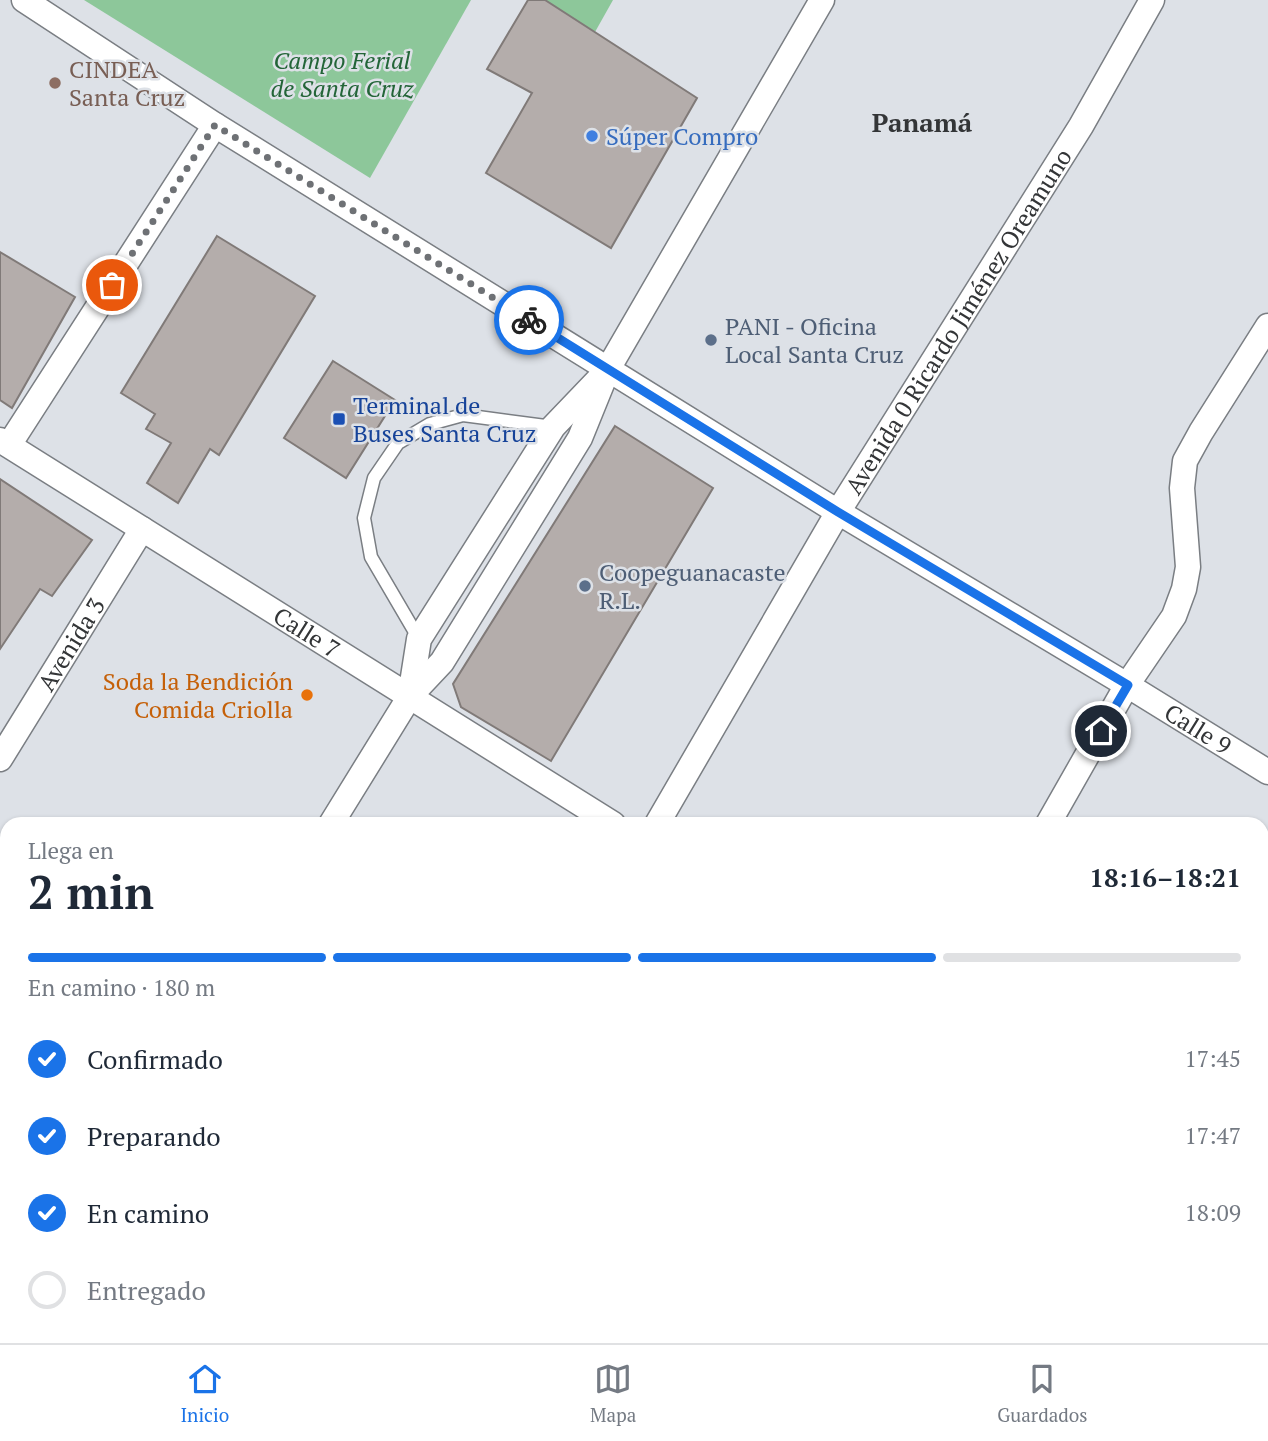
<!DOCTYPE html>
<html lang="es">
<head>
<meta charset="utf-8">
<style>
	body { margin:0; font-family:"PT Serif",serif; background:#f6f6f7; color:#1f2937; height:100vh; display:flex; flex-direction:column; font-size:26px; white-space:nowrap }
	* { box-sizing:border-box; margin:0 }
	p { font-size:23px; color:#747a83 }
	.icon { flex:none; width:38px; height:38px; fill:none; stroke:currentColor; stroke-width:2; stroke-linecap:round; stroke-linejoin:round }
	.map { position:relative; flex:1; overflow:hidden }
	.panel { position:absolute; left:0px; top:817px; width:1269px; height:527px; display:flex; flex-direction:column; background:#fff; border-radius:21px 21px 0 0; box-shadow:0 2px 5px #0004 }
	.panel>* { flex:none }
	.pin { position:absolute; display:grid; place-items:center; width:60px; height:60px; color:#fff; margin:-30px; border:4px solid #fff; border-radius:50%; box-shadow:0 2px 7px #0007 }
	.courier { position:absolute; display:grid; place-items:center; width:70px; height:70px; margin:-35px; border:5px solid #1a73e8; border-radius:50%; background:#fff; color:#222; box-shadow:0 2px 9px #0007 }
	.headline em { font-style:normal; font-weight:700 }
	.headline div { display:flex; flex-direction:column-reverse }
	.headline { display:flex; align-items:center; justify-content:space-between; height:119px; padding:0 28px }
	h1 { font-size:46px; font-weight:700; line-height:52px }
	.bar { display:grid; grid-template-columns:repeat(4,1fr); gap:10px 7px; align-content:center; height:84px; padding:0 28px }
	.bar i { height:9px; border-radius:5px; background:#e0e1e3 }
	.bar .current { background:#1a73e8 }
	.bar p { grid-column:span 4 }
	ol { padding:0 28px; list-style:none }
	li { display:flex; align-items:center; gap:21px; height:77px }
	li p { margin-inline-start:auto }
	li .icon { padding:7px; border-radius:50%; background:#1a73e8; color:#fff; stroke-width:4 }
	li:last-child { color:#747a83 }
	li i { width:38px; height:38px; border:4px solid #e0e1e3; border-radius:50% }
	.menu { display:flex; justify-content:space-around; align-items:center; height:98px; border-top:2px solid #e0e1e3; background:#fff; font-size:19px; color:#747a83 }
	.menu a { display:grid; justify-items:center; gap:4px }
	.menu .current { color:#1a73e8 }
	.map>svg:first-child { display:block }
</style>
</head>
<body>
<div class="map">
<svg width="1268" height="1343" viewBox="0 0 1268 1343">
	<rect width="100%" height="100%" fill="#dde1e7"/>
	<g fill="#8dc79a">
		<path d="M84,0H471L370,178Z"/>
		<path d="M545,0H613L595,32Z"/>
		<path d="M7,1183V1280L0,1291V1194Z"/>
	</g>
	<g fill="#b4adab" stroke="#807a78" stroke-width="2">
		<path d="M528,0H545L697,98L611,248L486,173L532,93L487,69Z"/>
		<path d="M217,236L315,296L219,455L210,449L178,503L147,483L171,443L146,429L155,414L121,393Z"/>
		<path d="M0,252L75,297L12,408L0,400Z"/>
		<path d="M333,361L395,400L346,478L284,438Z"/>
		<path d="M615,426L713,488L551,761L461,707L453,684Z"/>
		<path d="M0,479L92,540L52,596L40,589L0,649Z"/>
		<path d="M0,967L7,972V1183L0,1194Z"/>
		<path d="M40,1337H245L241,1343H36Z"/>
	</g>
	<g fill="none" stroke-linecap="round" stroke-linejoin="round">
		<defs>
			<path id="service" d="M419,639L371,557L364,518L374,478L398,443L430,424L463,415L553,427"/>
			<g id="minor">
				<path id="s1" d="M24,0L215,125L838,512L1127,685L1268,772"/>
				<path id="s2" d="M0,440L613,824"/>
				<path d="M9,445L215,125"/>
				<path d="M410,696L419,639L553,427L598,380"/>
				<path id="s3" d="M0,759L142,529"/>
				<path d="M331,824L410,696L442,662L580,438L608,369L822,0"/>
				<path id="s4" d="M657,824L838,512L1081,126L1152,0"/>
				<path d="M1048,824L1127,685L1174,616L1184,589L1188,567L1182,488L1185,461L1201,432L1268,326"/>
				<path d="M0,906L7,911"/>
				<path d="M1262,1079L1268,1070"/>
				<path d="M676,1337L686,1343"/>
				<path d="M5,1343L9,1337"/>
				<path d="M341,1343L345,1337"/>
				<path d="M732,1343L736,1337"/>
				<path d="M1088,1343L1092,1337"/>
			</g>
		</defs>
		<use href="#service" stroke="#7a7e83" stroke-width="15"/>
		<use href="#minor" stroke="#7a7e83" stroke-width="27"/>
		<use href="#service" stroke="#fff" stroke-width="12"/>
		<use href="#minor" stroke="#fff" stroke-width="24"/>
	</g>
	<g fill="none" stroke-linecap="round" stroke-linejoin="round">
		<path stroke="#6e7175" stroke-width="7" stroke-dasharray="0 12.6" d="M112,285L215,125L529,320"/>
		<path stroke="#1a73e8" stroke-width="9" d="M529,320L838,512L1128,685L1101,731"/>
	</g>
	<circle fill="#8d6e63" stroke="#dde1e7" stroke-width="2.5" cx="55" cy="83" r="7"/>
	<circle fill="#3f7fe0" stroke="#dde1e7" stroke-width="2.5" cx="592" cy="136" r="7"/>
	<g fill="#5c6f8a" stroke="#dde1e7" stroke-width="2.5">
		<circle cx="711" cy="340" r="7"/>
		<circle cx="585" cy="586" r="7"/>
	</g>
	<rect fill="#1a4fb4" stroke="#dde1e7" stroke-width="2.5" x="332" y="412" width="14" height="14" rx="3.5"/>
	<circle fill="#e8710a" stroke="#dde1e7" stroke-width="2.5" cx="307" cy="695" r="7"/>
	<g text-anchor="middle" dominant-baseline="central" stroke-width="5" stroke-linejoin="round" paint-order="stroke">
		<g font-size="24" font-style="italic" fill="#236538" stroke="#dde1e7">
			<text x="342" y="60">Campo Ferial<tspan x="342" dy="28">de Santa Cruz</tspan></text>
		</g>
		<g font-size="24" fill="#785e54" stroke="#dde1e7" text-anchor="start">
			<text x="69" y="69">CINDEA<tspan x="69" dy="28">Santa Cruz</tspan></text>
		</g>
		<g font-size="24" fill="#366cbe" stroke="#dde1e7" text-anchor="start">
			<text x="606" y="136">Súper Compro</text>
		</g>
		<g font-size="24" fill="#333537" stroke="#dde1e7">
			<text stroke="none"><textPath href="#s4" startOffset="586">Avenida 0 Ricardo Jiménez Oreamuno</textPath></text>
			<text stroke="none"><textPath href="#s2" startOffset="362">Calle 7</textPath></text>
			<text stroke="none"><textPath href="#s3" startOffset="135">Avenida 3</textPath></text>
			<text stroke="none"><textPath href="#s1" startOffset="1382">Calle 9</textPath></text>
		</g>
		<g font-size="24" fill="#4e5e75" stroke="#dde1e7" text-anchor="start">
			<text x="725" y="326">PANI - Oficina<tspan x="725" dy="28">Local Santa Cruz</tspan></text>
			<text x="599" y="572">Coopeguanacaste<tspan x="599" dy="28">R.L.</tspan></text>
		</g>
		<g font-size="24" fill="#164399" stroke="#dde1e7" text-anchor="start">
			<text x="353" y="405">Terminal de<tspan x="353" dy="28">Buses Santa Cruz</tspan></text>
		</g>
		<g font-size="24" fill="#c56008" stroke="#dde1e7" text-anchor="end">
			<text x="293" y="681">Soda la Bendición<tspan x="293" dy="28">Comida Criolla</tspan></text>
		</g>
		<g font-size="26" font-weight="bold" fill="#333537" stroke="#dde1e7">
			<text x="922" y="122">Panamá</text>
		</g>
	</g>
</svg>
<div class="pin" style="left:112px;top:285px;background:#ea580c"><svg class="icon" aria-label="bag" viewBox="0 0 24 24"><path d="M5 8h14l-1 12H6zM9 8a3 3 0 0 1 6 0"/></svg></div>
<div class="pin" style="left:1101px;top:731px;background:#1f2937"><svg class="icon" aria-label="home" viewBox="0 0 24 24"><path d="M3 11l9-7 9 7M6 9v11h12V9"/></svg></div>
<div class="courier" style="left:529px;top:320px"><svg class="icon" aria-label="bike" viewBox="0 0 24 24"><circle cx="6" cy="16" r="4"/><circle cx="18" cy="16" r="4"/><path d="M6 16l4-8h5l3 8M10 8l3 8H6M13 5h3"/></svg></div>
<section class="panel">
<div class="headline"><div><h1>2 min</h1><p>Llega en</p></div><em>18:16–18:21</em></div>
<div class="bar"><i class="current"></i><i class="current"></i><i class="current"></i><i></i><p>En camino · 180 m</p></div>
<ol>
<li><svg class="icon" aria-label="check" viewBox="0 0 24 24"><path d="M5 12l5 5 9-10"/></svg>Confirmado<p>17:45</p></li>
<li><svg class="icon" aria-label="check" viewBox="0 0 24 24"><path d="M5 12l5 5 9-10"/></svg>Preparando<p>17:47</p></li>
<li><svg class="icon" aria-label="check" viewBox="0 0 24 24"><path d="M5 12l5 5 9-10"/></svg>En camino<p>18:09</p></li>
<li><i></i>Entregado</li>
</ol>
</section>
</div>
<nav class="menu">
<a class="current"><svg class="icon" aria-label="home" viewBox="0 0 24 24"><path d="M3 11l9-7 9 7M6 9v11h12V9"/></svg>Inicio</a>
<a><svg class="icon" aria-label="map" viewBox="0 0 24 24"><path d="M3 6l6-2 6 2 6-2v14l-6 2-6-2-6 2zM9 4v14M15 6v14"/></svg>Mapa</a>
<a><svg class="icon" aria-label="saved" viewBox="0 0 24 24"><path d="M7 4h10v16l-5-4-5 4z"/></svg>Guardados</a>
</nav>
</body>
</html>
